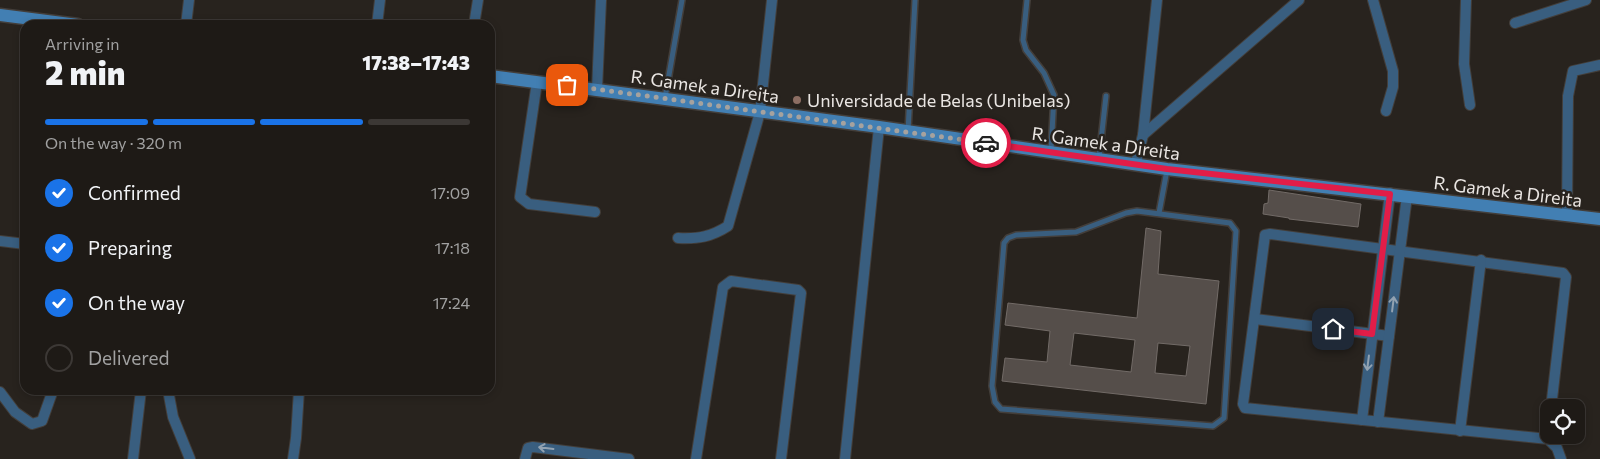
<!DOCTYPE html>
<html lang="en">
<head>
<meta charset="utf-8">
<style>
	body { margin:0; font-family:Commissioner,sans-serif; background:#2b2723; color:#f1f3f6; height:100vh; display:flex; flex-direction:column; font-size:19px; white-space:nowrap }
	* { box-sizing:border-box; margin:0 }
	p { font-size:16px; color:#a1a1a1 }
	.icon { flex:none; width:28px; height:28px; fill:none; stroke:currentColor; stroke-width:2; stroke-linecap:round; stroke-linejoin:round }
	.map { position:relative; flex:1; overflow:hidden }
	.details { position:absolute; left:20px; top:20px; width:475px; height:375px; display:flex; flex-direction:column; background:#1e1a16; border-radius:15px; box-shadow:0 2px 8px #0003,0 0 0 1px #3c3835 }
	.details>* { flex:none }
	.fabs { position:absolute; left:1540px; top:399px; display:grid; gap:10px }
	.fabs a { display:grid; place-items:center; width:45px; height:45px; border-radius:10px; background:#1e1a16; box-shadow:0 2px 8px #0003,0 0 0 1px #3c3835; font-size:25px }
	.pin { position:absolute; display:grid; place-items:center; width:42px; height:42px; color:#fff; margin:-21px; border-radius:10px; box-shadow:0 2px 8px #0006 }
	.courier { position:absolute; display:grid; place-items:center; width:50px; height:50px; margin:-25px; border:4px solid #e11d48; border-radius:50%; background:#fff; color:#222; box-shadow:0 1px 6px #0007 }
	.head em { font-style:normal; font-weight:800 }
	.head div { display:flex; flex-direction:column-reverse }
	.head { display:flex; align-items:center; justify-content:space-between; height:85px; padding:0 25px }
	h1 { font-size:32px; font-weight:800; line-height:38px }
	.bar { display:grid; grid-template-columns:repeat(4,1fr); gap:8px 5px; align-content:center; height:60px; padding:0 25px }
	.bar i { height:6px; border-radius:4px; background:#3c3835 }
	.bar .selected { background:#1a73e8 }
	.bar p { grid-column:span 4 }
	ol { padding:0 25px; list-style:none }
	li { display:flex; align-items:center; gap:15px; height:55px }
	li p { margin-inline-start:auto }
	li .icon { padding:5px; border-radius:50%; background:#1a73e8; color:#fff; stroke-width:4 }
	li:last-child { color:#a1a1a1 }
	li i { width:28px; height:28px; border:2px solid #3c3835; border-radius:50% }
	.map>svg:first-child { display:block }
</style>
</head>
<body>
<div class="map">
<svg width="1600" height="459" viewBox="0 0 1600 459">
	<rect width="100%" height="100%" fill="#28231e"/>
	<g fill="#554e4a" stroke="#726b67" fill-rule="evenodd">
		<path d="M1269,190L1361,204L1358,227L1289,219V218L1263,214L1264,204L1268,203Z"/>
		<path d="M1146,228L1161,231L1158,274L1219,281L1206,404L1002,381L1005,358L1047,362L1050,331L1005,325L1008,303L1137,318ZM1074,333L1135,340L1131,372L1070,365ZM1158,343L1190,346L1186,376L1155,373Z"/>
	</g>
	<g fill="none" stroke-linecap="round" stroke-linejoin="round">
		<defs>
			<g id="lane">
				<path d="M1027,0L1023,40L1026,50L1044,73L1054,95L1051,151"/>
				<path d="M665,98L682,0"/>
				<path d="M908,131L915,0"/>
				<path d="M1099,158L1106,96"/>
				<path d="M1137,211L1230,223L1236,231L1224,418L1213,426L1001,409L995,402L992,386L1004,243L1008,238L1016,235L1076,232L1126,213Z"/>
				<path d="M1159,213L1167,170"/>
			</g>
			<g id="street">
				<path d="M1373,0L1393,71V87L1386,111"/>
				<path d="M1466,0L1464,64L1470,105"/>
				<path d="M1515,23L1586,0"/>
				<path d="M186,25L189,0"/>
				<path d="M377,25L380,0"/>
				<path d="M474,25L478,0"/>
				<path d="M537,82L520,197L529,204L595,212"/>
				<path d="M597,89L601,0"/>
				<path d="M1143,135L1299,0"/>
				<path d="M1136,163L1143,135L1157,0"/>
				<path d="M1567,216L1568,96L1573,71L1600,65"/>
				<path d="M678,238C698,239 711,237 728,226L760,112L772,0"/>
				<path d="M0,241L25,244"/>
				<path d="M1255,319L1389,336"/>
				<path d="M168,390L173,417L190,459"/>
				<path d="M0,392L15,412L32,424L42,421L53,390"/>
				<path d="M1551,408L1566,277L1563,273L1270,234L1265,235L1243,404L1245,408L1548,439L1557,448L1561,459"/>
				<path d="M1362,420L1390,193"/>
				<path d="M1378,422L1407,196"/>
				<path d="M1460,431L1481,260"/>
				<path d="M133,459L141,390"/>
				<path d="M293,459L296,438L299,390"/>
				<path d="M525,459L528,448L533,447L629,459"/>
				<path d="M696,459L723,287L731,281L798,290L801,293L781,459"/>
				<path d="M845,459L879,127"/>
			</g>
			<g id="secondary">
				<path d="M0,15L78,25"/>
				<path d="M490,76L879,127L1167,169L1600,219"/>
			</g>
		</defs>
		<use href="#lane" stroke="#433e3a" stroke-width="8"/>
		<use href="#street" stroke="#433e3a" stroke-width="12"/>
		<use href="#secondary" stroke="#433e3a" stroke-width="15"/>
		<use href="#lane" stroke="#395e7f" stroke-width="5"/>
		<use href="#street" stroke="#395e7f" stroke-width="10"/>
		<use href="#secondary" stroke="#427fb3" stroke-width="12"/>
	</g>
	<defs><path id="oneway-shaft" d="M-6 0H5M1.5-3L5.5 0L1.5 3" fill="none" stroke-width="1.6" stroke-linecap="round" stroke-linejoin="round" transform="scale(1.25)"/></defs>
	<g stroke="#92a2b1">
		<use href="#oneway-shaft" transform="translate(1393 304) rotate(-83)"/>
		<use href="#oneway-shaft" transform="translate(1368 363) rotate(97)"/>
		<use href="#oneway-shaft" transform="translate(546 448) rotate(-173)"/>
	</g>
	<g fill="none" stroke-linecap="round" stroke-linejoin="round">
		<path stroke="#a6a29e" stroke-width="5" stroke-dasharray="0 9" d="M567,85L986,143"/>
		<path stroke="#e11d48" stroke-width="6" d="M986,143L1167,169L1390,194L1372,334L1333,329"/>
	</g>
	<circle fill="#8d6e63" stroke="#28231e" stroke-width="2" cx="797" cy="100" r="5"/>
	<g text-anchor="middle" dominant-baseline="central" stroke-width="5" stroke-linejoin="round" paint-order="stroke">
		<g font-size="18" fill="#eae6e3" stroke="#28231e">
			<text transform="translate(705 86) rotate(8)">R. Gamek a Direita</text>
			<text transform="translate(1106 143) rotate(8)">R. Gamek a Direita</text>
			<text transform="translate(1508 191) rotate(7)">R. Gamek a Direita</text>
		</g>
		<g font-size="18" fill="#eae6e3" stroke="#28231e" text-anchor="start">
			<text x="807" y="100">Universidade de Belas (Unibelas)</text>
		</g>
	</g>
</svg>
<div class="fabs">
<a><svg class="icon" aria-label="locate" viewBox="0 0 24 24"><circle cx="12" cy="12" r="6"/><path d="M12 2v4M12 18v4M2 12h4M18 12h4"/></svg></a>
</div>
<div class="pin" style="left:567px;top:85px;background:#ea580c"><svg class="icon" aria-label="bag" viewBox="0 0 24 24"><path d="M5 8h14l-1 12H6zM9 8a3 3 0 0 1 6 0"/></svg></div>
<div class="pin" style="left:1333px;top:329px;background:#1f2937"><svg class="icon" aria-label="home" viewBox="0 0 24 24"><path d="M3 11l9-7 9 7M6 9v11h12V9"/></svg></div>
<div class="courier" style="left:986px;top:143px"><svg class="icon" aria-label="car" viewBox="0 0 24 24"><path d="M5 17H2v-5l4-1 3-4h7l3 4 3 1v5h-3M9 17h6M6 11h13"/><circle cx="7" cy="17" r="2"/><circle cx="17" cy="17" r="2"/></svg></div>
<section class="details">
<div class="head"><div><h1>2 min</h1><p>Arriving in</p></div><em>17:38–17:43</em></div>
<div class="bar"><i class="selected"></i><i class="selected"></i><i class="selected"></i><i></i><p>On the way · 320 m</p></div>
<ol>
<li><svg class="icon" aria-label="check" viewBox="0 0 24 24"><path d="M5 12l5 5 9-10"/></svg>Confirmed<p>17:09</p></li>
<li><svg class="icon" aria-label="check" viewBox="0 0 24 24"><path d="M5 12l5 5 9-10"/></svg>Preparing<p>17:18</p></li>
<li><svg class="icon" aria-label="check" viewBox="0 0 24 24"><path d="M5 12l5 5 9-10"/></svg>On the way<p>17:24</p></li>
<li><i></i>Delivered</li>
</ol>
</section>
</div>
</body>
</html>
